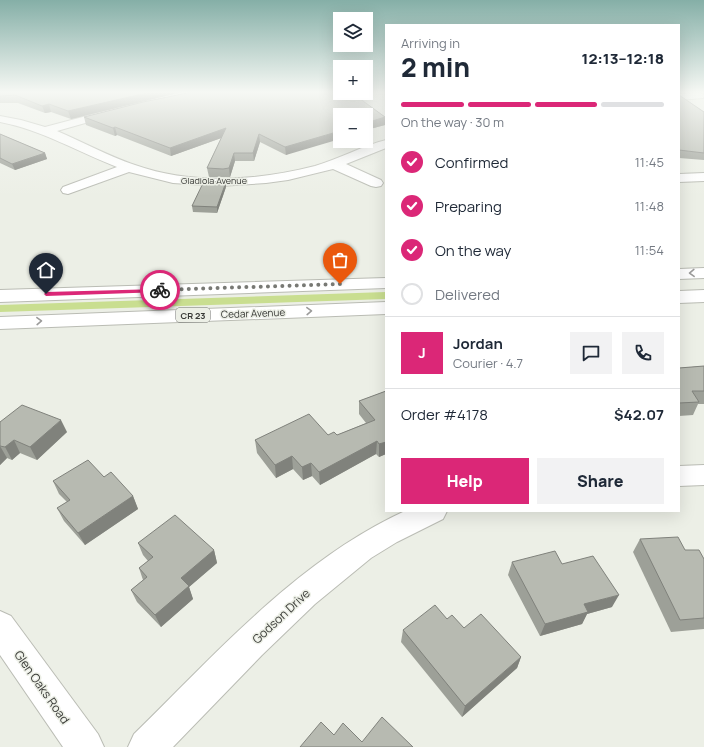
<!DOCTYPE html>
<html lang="en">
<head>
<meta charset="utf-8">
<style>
	body { margin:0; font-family:Manrope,sans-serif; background:#f2f2f3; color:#1f2937; height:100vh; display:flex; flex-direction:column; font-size:15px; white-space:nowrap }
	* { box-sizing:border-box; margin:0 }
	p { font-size:13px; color:#747a83 }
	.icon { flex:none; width:22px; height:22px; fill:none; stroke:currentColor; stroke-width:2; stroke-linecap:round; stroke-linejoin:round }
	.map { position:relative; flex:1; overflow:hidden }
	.drawer { position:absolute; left:385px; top:24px; width:295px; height:488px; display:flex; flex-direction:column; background:#fff; border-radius:0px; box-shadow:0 4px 16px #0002 }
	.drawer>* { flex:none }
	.controls { position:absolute; left:333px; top:12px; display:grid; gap:8px }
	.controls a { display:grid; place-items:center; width:40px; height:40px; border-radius:0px; background:#fff; box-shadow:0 4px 16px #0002; font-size:20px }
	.pin { position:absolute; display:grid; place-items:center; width:34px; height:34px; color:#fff; margin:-41px -17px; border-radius:50% 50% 50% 0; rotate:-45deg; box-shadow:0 0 4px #0007 }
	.pin .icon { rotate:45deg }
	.courier { position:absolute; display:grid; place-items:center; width:40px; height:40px; margin:-20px; border:3px solid #db2777; border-radius:50%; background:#fff; color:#222; box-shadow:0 1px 5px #0007 }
	.headline em { font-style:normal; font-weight:800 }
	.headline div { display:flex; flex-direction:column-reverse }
	.headline { display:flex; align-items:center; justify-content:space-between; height:68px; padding:0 16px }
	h1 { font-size:26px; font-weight:800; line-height:30px }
	.bar { display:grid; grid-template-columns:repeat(4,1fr); gap:6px 4px; align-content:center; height:48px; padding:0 16px }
	.bar i { height:5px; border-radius:3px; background:#e0e1e3 }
	.bar .active { background:#db2777 }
	.bar p { grid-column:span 4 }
	.line { display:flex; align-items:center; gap:10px; padding:0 16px; border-top:1px solid #e0e1e3 }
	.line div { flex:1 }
	.round { display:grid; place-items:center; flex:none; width:42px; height:42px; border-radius:0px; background:#f2f2f3 }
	ol { padding:0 16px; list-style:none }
	li { display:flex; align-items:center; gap:12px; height:44px }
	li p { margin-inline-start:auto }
	li .icon { padding:4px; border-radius:50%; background:#db2777; color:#fff; stroke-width:4 }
	li:last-child { color:#747a83 }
	li i { width:22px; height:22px; border:2px solid #e0e1e3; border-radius:50% }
	.primary-button { display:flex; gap:8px; margin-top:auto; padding:8px 16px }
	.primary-button a { flex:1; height:46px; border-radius:0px; background:#db2777; color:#fff; font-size:16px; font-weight:800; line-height:46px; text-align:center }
	.primary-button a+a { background:#f2f2f3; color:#1f2937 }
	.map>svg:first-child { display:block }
</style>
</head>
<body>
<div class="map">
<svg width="704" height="747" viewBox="0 0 704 747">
	<rect width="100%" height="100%" fill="#ecefe6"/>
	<path fill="#c9de90" d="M386,292V299L0,312V305Z"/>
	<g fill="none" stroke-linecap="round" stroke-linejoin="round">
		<defs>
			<g id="street">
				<path d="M699,93L703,94L704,96L703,98L679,100V94Z"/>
				<path d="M113,109L117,110L119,112L117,114L57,131C83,142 108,156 135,165C191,185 257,181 315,166C339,159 362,146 386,140V148L346,164L381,180L383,183L381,186L376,187L371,186L333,169L288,180L266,183L219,186L173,183L129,172L68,194L63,193L61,190L63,187L117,167C78,152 42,130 0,122V116L21,120L45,127Z"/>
				<path d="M704,173V181L679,182V174Z"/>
				<path d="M704,465V485L679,486V466Z"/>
				<path d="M405,511H447L443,519L397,542L371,558L315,604L262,655L173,747H128L134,734C217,653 298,560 405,511Z"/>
				<path d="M0,611L11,616L98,734L104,747H63L0,655Z"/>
			</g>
			<g id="primary">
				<path d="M704,268V278L679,279V269Z"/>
				<path d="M386,278V288L0,302V290Z"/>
				<path d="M704,290V302L679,303V291Z"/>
				<path d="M386,302V314L0,329V317Z"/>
			</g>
		</defs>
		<use href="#street" stroke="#babcb4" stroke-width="2"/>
		<use href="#primary" stroke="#babcb4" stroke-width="2"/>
		<use href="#street" fill="#fff" fill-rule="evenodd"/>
		<use href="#primary" fill="#fff" fill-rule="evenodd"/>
	</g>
	<g fill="#9da098">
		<path d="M0,92H182L71,119L51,112L45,113L18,103H0Z"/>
		<path d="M354,95L385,117V125L366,130V115L286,155L260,142L254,161H235L230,177H209L207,168L221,138L171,156L117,135L115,136L86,125L84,117Z"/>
		<path d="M679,95L704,112V160L679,158Z"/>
		<path d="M0,134L45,153L47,159L15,170L0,163Z"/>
		<path d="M226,187L217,213L193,212L192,206Z"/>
		<path d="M704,366V404H698L693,415L679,416V368Z"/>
		<path d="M386,391V454L379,457L376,454L320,485L312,476L303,480L293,469L276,478L257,453L255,440L337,435L366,423L359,414V401Z"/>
		<path d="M0,422L67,432L37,460L20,453L12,460L7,458L0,465Z"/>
		<path d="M104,477L133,496L138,509L85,545L64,521L57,508L67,502L59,494L53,481Z"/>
		<path d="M640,539L685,550L704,559V629L671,632L633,552Z"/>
		<path d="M138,543L214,550L217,563L189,587L193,599L161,627L137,602L131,590L143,580L139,568L148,561L143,555Z"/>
		<path d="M512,562L562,564L612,607L587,614L582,624L540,636L508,575Z"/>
		<path d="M447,619L521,657L517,668L462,717L401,642L403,630Z"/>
	</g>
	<g fill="#80827c">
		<path d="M151,92H182L71,119L68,111Z"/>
		<path d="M49,104L51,112L45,113L42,106Z"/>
		<path d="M385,117V125L366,130V123Z"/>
		<path d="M115,127L117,135L115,136L113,128Z"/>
		<path d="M226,128L227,136L171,156L170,148Z"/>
		<path d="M340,131V139L286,155L285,147Z"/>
		<path d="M259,134L260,142L254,161L253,153Z"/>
		<path d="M45,153L47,159L15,170L12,164Z"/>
		<path d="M234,153L235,161L230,177L229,168Z"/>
		<path d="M226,182V187L217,213V207Z"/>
		<path d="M61,420L67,432L37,460L30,447Z"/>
		<path d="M14,440L20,453L12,460L5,447Z"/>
		<path d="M377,441L376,454L320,485L319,472Z"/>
		<path d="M386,442V454L379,457V444Z"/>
		<path d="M0,446L7,458L0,465Z"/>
		<path d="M292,456L293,469L276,478L275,465Z"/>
		<path d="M311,463L312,476L303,480L302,467Z"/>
		<path d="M133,496L138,509L85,545L78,533Z"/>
		<path d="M214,550L217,563L189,587L193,599L161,627L155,615L181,578Z"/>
		<path d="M619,595L612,607L587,614L582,624L540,636L545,624L584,604Z"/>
		<path d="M521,657L517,668L462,717L465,706Z"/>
	</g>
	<g fill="#b7bab1" stroke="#80827c">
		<path d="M0,92H151L68,111L49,104L42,106L15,95L0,96Z"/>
		<path d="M192,92H340V93H352L385,117L366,123V115H340V131L285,147L259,134L253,153H234L229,168L223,169L207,168L226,128L170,148L115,127L113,128L84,117L143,102Z"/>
		<path d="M679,95L704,112V153L679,150Z"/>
		<path d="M0,134L45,153L12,164L0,158Z"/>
		<path d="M204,181L226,182L217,207L192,206Z"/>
		<path d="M704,366V391H692L699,402L679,403V368Z"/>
		<path d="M386,391V442L379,444L377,441L319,472L311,463L302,467L292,456L275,465L255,440L309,414L328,435L334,432L337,435L375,420L359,401Z"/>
		<path d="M22,405L61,420L30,447L14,440L5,447L0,446V422Z"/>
		<path d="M88,460L104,477L111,472L133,496L78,533L57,508L70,500L53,481Z"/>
		<path d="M175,515L214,550L181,578L189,586L155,615L131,590L147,577L139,568L153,557L138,543Z"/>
		<path d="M678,537L685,550H699L704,559V618L680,620L640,539Z"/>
		<path d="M555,551L562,564L593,556L619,595L584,604L588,612L545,624L512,562Z"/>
		<path d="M435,605L447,619L452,615L464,628L481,614L521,657L465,706L403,630Z"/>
		<path d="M382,717L413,747H300L321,722L334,735L343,723L362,742Z"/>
	</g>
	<defs><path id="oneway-chevron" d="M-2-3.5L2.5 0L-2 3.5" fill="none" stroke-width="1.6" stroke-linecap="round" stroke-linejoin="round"/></defs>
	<g stroke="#9c9c9b">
		<use href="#oneway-chevron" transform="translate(692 273) rotate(178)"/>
		<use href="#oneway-chevron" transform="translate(309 311) rotate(-2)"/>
		<use href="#oneway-chevron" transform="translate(39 321) rotate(-2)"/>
	</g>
	<linearGradient id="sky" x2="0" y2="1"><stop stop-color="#85afa7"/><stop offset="0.47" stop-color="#f6f8f4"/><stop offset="1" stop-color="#f6f8f4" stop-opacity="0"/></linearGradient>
	<rect width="704" height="196" fill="url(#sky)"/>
	<path fill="#db2777" d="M160,289H162V292L46,296L44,294L46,292Z"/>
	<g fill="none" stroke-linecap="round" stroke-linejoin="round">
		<path stroke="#787974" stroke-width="4" stroke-dasharray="0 7.2" d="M160,290L340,284"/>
	</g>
	<g text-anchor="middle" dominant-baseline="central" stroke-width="3" stroke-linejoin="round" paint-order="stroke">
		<g font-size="9" fill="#393a37" stroke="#ecefe6">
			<text x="214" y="180">Gladiola Avenue</text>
		</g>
		<rect fill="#ecefe6" stroke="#6f706c" stroke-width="1" x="176" y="308" width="34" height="14" rx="3"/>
		<g font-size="9" font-weight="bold" fill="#393a37">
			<text x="193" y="315">CR 23</text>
		</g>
		<g font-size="10" fill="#393a37" stroke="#ecefe6">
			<text transform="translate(253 313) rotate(-2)">Cedar Avenue</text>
		</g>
		<g font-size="12" fill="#393a37" stroke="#ecefe6">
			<text transform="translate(281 616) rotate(-43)">Godson Drive</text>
			<text transform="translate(42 687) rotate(55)">Glen Oaks Road</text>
		</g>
	</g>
</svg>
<div class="controls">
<a><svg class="icon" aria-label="layers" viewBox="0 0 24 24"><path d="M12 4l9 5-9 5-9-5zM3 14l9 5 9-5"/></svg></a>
<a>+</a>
<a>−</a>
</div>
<div class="pin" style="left:340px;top:284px;background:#ea580c"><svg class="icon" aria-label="bag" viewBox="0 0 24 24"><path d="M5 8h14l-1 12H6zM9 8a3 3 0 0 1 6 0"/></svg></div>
<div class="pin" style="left:46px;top:294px;background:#1f2937"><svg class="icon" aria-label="home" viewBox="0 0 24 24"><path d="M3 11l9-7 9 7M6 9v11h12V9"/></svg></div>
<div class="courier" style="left:160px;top:290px"><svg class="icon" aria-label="bike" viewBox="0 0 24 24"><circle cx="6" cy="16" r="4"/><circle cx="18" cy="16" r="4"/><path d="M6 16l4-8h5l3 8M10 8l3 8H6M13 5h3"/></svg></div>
<section class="drawer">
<div class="headline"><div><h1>2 min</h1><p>Arriving in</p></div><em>12:13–12:18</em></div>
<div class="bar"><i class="active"></i><i class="active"></i><i class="active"></i><i></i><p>On the way · 30 m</p></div>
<ol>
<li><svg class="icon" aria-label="check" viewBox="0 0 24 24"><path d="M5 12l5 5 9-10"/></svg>Confirmed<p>11:45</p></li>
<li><svg class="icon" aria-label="check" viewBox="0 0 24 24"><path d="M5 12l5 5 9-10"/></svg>Preparing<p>11:48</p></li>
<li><svg class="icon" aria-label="check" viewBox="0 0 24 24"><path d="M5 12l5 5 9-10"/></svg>On the way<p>11:54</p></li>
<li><i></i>Delivered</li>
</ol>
<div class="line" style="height:72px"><b class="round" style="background:#db2777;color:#fff">J</b><div><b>Jordan</b><p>Courier · 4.7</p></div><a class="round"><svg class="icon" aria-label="chat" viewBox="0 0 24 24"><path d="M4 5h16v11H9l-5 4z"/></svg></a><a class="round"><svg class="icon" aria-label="phone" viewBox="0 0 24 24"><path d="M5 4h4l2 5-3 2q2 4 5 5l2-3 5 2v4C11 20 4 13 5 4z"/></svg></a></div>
<div class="line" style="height:52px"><div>Order #4178</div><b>$42.07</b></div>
<div class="primary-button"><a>Help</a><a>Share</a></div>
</section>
</div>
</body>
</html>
